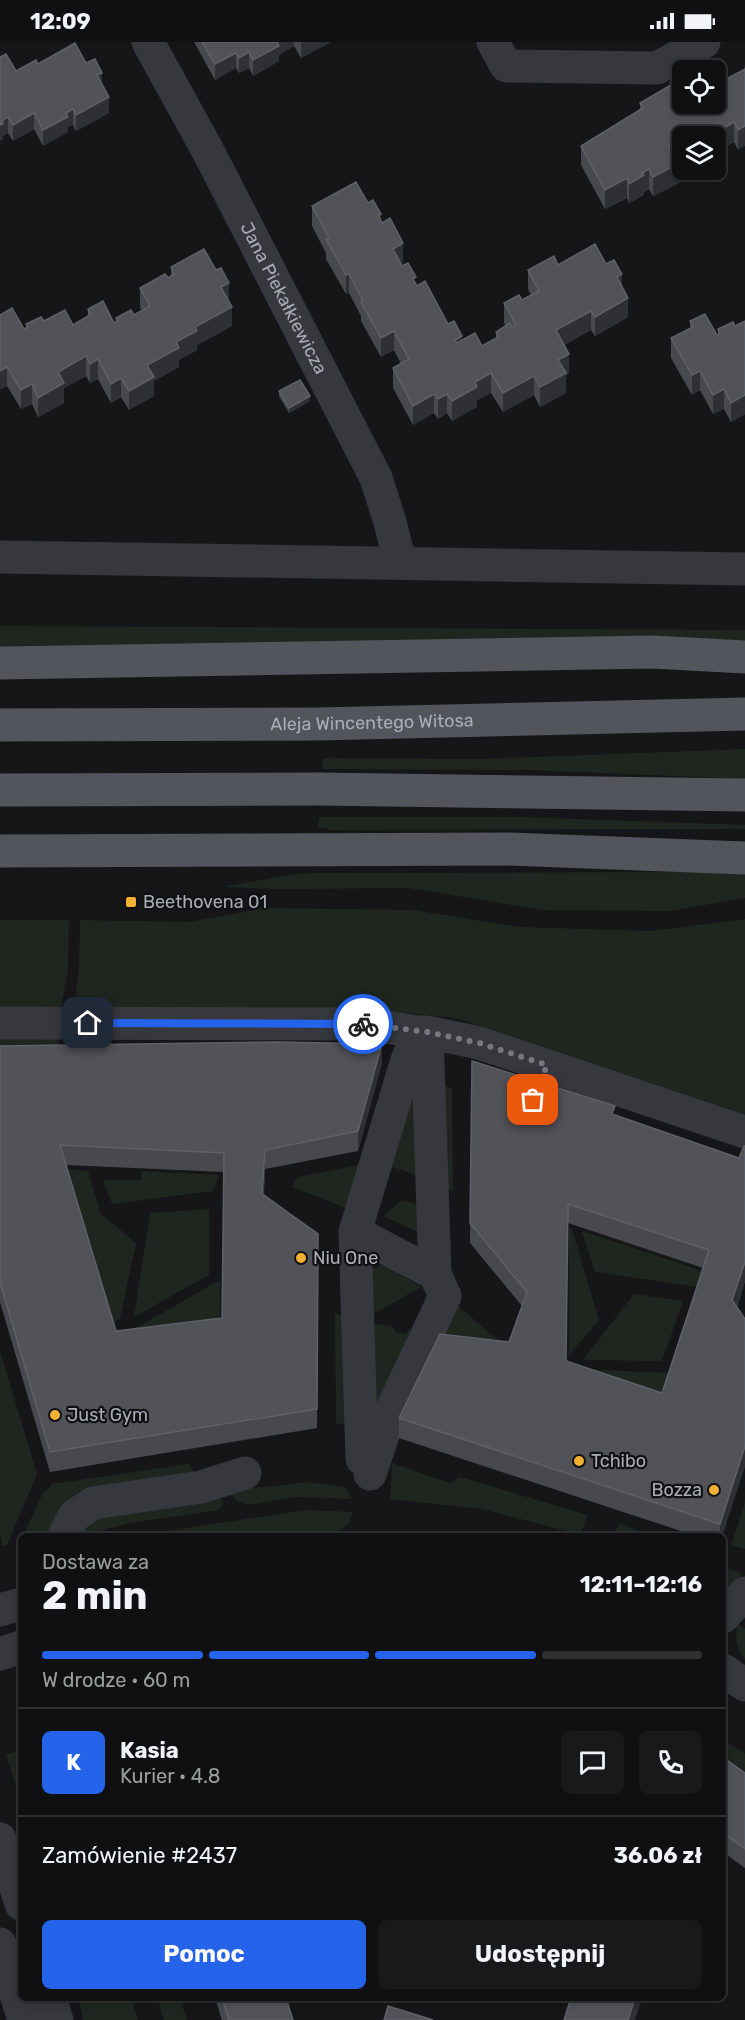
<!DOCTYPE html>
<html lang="pl">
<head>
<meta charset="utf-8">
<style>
	body { margin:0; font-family:Rubik,sans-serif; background:#19191b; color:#f1f3f6; height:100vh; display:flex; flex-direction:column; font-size:22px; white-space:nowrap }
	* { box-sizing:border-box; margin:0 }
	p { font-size:20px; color:#9c9d9f }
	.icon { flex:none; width:33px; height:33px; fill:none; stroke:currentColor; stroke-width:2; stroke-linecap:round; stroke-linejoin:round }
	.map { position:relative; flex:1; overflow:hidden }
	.details { position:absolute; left:18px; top:1491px; width:708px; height:468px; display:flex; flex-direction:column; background:#101012; border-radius:9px; box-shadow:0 3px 9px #0003,0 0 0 2px #303032 }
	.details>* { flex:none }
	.tools { position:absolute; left:672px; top:18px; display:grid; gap:12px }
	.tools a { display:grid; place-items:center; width:54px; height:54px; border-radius:9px; background:#101012; box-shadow:0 3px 9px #0003,0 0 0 2px #303032; font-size:30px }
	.pin { position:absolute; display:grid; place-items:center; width:51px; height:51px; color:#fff; margin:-26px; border-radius:12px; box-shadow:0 3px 9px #0006 }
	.courier { position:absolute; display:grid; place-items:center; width:60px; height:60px; margin:-30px; border:4px solid #2563eb; border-radius:50%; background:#fff; color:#222; box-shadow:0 2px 8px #0007 }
	.overview em { font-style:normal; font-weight:700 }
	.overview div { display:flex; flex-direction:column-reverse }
	.overview { display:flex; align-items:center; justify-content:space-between; height:102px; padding:0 24px }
	h1 { font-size:39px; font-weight:700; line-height:45px }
	.bar { display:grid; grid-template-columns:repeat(4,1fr); gap:9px 6px; align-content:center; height:72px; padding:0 24px }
	.bar i { height:8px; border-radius:4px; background:#303032 }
	.bar .selected { background:#2563eb }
	.bar p { grid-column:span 4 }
	.line { display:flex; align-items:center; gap:15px; padding:0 24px; border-top:2px solid #303032 }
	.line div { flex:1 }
	.round { display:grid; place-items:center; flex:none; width:63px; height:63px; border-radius:9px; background:#19191b }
	.primary-button { display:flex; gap:12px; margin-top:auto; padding:12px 24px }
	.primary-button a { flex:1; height:69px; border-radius:9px; background:#2563eb; color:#fff; font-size:24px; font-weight:700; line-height:69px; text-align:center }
	.primary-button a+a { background:#19191b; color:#f1f3f6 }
	.status { display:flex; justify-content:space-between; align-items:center; height:42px; padding:0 30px; background:#101012; direction:ltr }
	.status svg { height:16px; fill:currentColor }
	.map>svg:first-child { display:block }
</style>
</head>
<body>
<div class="status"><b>12:09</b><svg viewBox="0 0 49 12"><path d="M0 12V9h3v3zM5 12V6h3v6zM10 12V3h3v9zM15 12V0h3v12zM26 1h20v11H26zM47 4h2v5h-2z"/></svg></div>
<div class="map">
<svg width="745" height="1978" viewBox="0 0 745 1978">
	<rect width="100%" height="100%" fill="#161618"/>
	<g fill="#1e261f">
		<path d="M0,584L745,588V601L0,604Z"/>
		<path d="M745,707V737L530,728L322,727L323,716L481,717Z"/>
		<path d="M319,775H520L745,783V787L329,788L328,786H318Z"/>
		<path d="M745,830V856L670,869L542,868L409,846L275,847L222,845L294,832L314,831Z"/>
		<path d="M265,866L413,868L520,885L650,889L745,877V1072L456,976L408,971H73L79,927L80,878L190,880Z"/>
		<path d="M0,878H69L68,927L60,973L0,972Z"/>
		<path d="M0,991L59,992V1008L0,1007Z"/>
		<path d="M411,1024L420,1134L392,1125L369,1175Z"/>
		<path d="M442,1041L452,1047L453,1149L437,1142Z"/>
		<path d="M363,1122L346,1166L292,1145L298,1135Z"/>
		<path d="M66,1127L88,1129L101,1172L136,1201L120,1277L111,1281Z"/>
		<path d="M142,1129L219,1133L213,1149L112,1162L103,1138H141Z"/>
		<path d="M402,1158L421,1164L423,1192L383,1174Z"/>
		<path d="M209,1167V1233L134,1275L150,1171Z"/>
		<path d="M569,1186L572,1187L599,1278L569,1313Z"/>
		<path d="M582,1189L703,1229L699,1245L595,1230Z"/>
		<path d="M383,1222L421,1245L377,1270L369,1268V1229Z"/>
		<path d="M220,1238V1294L129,1290Z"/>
		<path d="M634,1252L683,1259L662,1319L583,1318Z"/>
		<path d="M456,1262L501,1301L440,1300Z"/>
		<path d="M335,1272L351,1275L352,1381L336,1382Z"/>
		<path d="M369,1281L391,1284L396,1290L405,1292L409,1288L419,1289L372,1379Z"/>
		<path d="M0,1309L37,1432L7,1503L3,1504L0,1493Z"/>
		<path d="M575,1327L671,1331L661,1365Z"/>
		<path d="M392,1421L450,1441L460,1435L587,1473L581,1493L482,1467L390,1457Z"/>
		<path d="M188,1422L199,1436L52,1494H23L42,1453L52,1442Z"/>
		<path d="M306,1440L345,1445L352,1457L297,1455L247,1463L237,1459L224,1444C252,1448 278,1444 306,1440Z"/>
		<path d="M215,1452L223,1460L219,1468L130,1481L82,1494L89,1478Z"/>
		<path d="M745,1460V1507L731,1503Z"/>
		<path d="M305,1468L353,1470C350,1484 342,1489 329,1491L274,1490L219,1491L195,1494H135Z"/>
		<path d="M619,1481L651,1494H614Z"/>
		<path d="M723,1524L742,1532L723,1554Z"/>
		<path d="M738,1581L745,1587V1617C735,1606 735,1594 738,1581Z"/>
		<path d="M723,1697L745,1712V1729L723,1713Z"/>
		<path d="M21,1708V1761L6,1713Z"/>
		<path d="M79,1956H131L138,1978H83Z"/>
		<path d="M157,1956H180L187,1978H164Z"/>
	</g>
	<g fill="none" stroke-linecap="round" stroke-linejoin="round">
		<g stroke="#37383d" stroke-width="33">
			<path id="s1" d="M148,0L208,109L376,436L390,480L400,520"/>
			<path d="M493,0L506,24L657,26L704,0"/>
			<path d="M0,515L745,527"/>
			<path d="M0,981L366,982L418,990"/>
			<path d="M427,990L479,1001L745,1090"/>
			<path d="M355,1190L435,1232"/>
			<path d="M362,1417L355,1190L407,1018L418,990H427L435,1232L445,1254L391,1369L370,1432"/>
			<path d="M64,1494L74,1474L93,1461L201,1445L245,1431"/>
			<path d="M0,1568L21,1562"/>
			<path d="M723,1575L745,1551"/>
			<path d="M0,1612L21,1605"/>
			<path d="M723,1628L745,1643"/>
			<path d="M0,1797L21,1862"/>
			<path d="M0,1902L24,1978"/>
			<path d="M50,1956L57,1978"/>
		</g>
		<g stroke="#53555c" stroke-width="33">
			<path d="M0,621L652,610L745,615"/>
			<path id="s2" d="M0,683L318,682L745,672"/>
			<path d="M0,748L318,747L745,753"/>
			<path d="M0,809L509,807L745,816"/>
		</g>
	</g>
	<g fill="#47494d" fill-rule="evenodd">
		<path d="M194,0H331L301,16L294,4L279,13V19L253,34L249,26L239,31L236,26L215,38Z"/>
		<path d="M86,21L102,43L109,71L76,89L73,83L68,85V90L43,104L34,87L13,99L8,91L3,94V97L0,99L16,29L38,22Z"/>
		<path d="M745,23L738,108L734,100L716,110V94H682V115L677,118L679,141L653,154L649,147L644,150V153L629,161L627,156L605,167L581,123V104L640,68V61L670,44V41L717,42L744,27Z"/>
		<path d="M368,161L381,179L403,221L401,222L416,242L462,298L482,304L496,297V290L506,284L504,281V261L522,258L531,253L528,247V228L558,223L606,222L622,245L628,275L595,294L591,288L564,303L569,332L566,333V351L540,365L534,353L503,370L491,351L477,358V365L452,379L447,371L438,377L434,371L413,383L393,346V326L401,322L394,308L381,315L361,279V274L349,251L346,252L326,217V211L312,184V164Z"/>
		<path d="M171,225L229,260L232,284L197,303V308L179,318V325L154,339V354L129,368L121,355L111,361L98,337L90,341L86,334L64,346V361L38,375L32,362L21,367L7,344L0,273L24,287L26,286V282L44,279L73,283L88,274V267L114,281L116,279V276L134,273L142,269L140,265V246L171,234Z"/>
		<path d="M690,279L717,293L718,292V287L735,284L745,279V372L731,380L724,367L713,372L700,348L692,353L671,316V296L690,286Z"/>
		<path d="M279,349L310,359L289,371L279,354Z"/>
		<path d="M0,1004L382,1021L358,1109L265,1127L264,1152L318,1192L317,1386L50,1430L0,1260ZM66,1123L224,1130L222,1276L116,1289Z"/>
		<path d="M472,1019L615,1073L739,1116L745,1104V1239L737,1265L745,1277V1424L722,1494H696L399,1396V1376L509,1300L522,1264L470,1201ZM568,1181L703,1226L662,1351L566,1319Z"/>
		<path d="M723,1715L745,1731V1826L723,1810Z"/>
		<path d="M215,1956H286L293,1978H222Z"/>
	</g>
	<g fill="#2f3033">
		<path d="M276,0H294V4L279,13V19L253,34V18Z"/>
		<path d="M302,0H331L301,16V1Z"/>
		<path d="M249,10V26L239,31V16Z"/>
		<path d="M236,11V26L215,38V22Z"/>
		<path d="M102,31V46L97,33Z"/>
		<path d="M109,55V71L76,89V73Z"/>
		<path d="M73,67V83L68,85V90L43,104V88L66,71Z"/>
		<path d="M34,71V87L13,99V83Z"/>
		<path d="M8,75V91L3,94V97L0,99V83L2,79Z"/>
		<path d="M734,80V100L716,110V94H712V93Z"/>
		<path d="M745,84V104L738,108V88Z"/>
		<path d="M708,85V94H696L701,88Z"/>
		<path d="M682,95V115L669,122V103Z"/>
		<path d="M679,121V141L653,154V135Z"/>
		<path d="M649,127V147L644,150V153L629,161V142L642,131Z"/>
		<path d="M627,136V156L605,167V148Z"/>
		<path d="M403,201V221L393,227V207Z"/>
		<path d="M349,232V251L346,252V233Z"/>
		<path d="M622,232V252L617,235Z"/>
		<path d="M229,241V260L221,245Z"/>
		<path d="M628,256V275L595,294V275Z"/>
		<path d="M232,265V284L197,303V308L179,318V325L154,339V354L129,368V349L147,323L195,285Z"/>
		<path d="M591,269V288L556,308V288Z"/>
		<path d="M394,289V308L381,315V296Z"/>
		<path d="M462,294V313L455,298Z"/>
		<path d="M569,312V332L566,333V351L540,365V345L558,318Z"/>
		<path d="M86,314V334L64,346V361L38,375V356L58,330Z"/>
		<path d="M98,317V337L90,341V322Z"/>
		<path d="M7,325V344L0,348V329Z"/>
		<path d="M700,329V348L692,353V333Z"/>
		<path d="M491,331V351L477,358V365L452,379V359L475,340Z"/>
		<path d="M534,334V353L503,370V351Z"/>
		<path d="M121,336V355L111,361V342Z"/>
		<path d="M32,342V362L21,367V348Z"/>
		<path d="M724,347V367L713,372V353Z"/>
		<path d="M434,352V371L413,383V364Z"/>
		<path d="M447,352V371L438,377V357Z"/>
		<path d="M745,353V372L731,380V361Z"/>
		<path d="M310,354V359L289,371V366Z"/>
		<path d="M382,1002V1021L358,1109V1089Z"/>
		<path d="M265,1108V1127L262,1171V1152Z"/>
		<path d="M745,1220V1239L732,1278V1258Z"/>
		<path d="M745,1404V1424L722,1494H720V1482Z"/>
		<path d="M635,1956H642L635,1978H628Z"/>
	</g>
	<g fill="#525359" stroke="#5f6168" stroke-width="1.5" fill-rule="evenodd">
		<path d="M202,0H277L279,4L253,18L249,10L239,16L236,11L215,22Z"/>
		<path d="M75,1L86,21L95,17L102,31L97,33L109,55L76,73L73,67L66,71L68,75L43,88L34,71L13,83L8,75L2,79L3,82L0,83V15L6,12L16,29L36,18L38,22Z"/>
		<path d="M706,21L710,28H692Z"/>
		<path d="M745,27V84L738,88L734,80L712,93L708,85L701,88L703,91L696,94H682V95L669,103L679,121L653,135L649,127L642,131L644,133L629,142L627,136L605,148L581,104L643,66L640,61L671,43L670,41L682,34V62H716V39L717,42Z"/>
		<path d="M356,140L368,161L373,158L381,172L379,174L382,181L390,176L403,201L393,207L402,224L408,221L416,235L413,237L417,244L425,239L448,282L454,279L462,294L455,298L457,301L475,291L482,304L498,295L496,290L510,281L512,285L516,283L504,261L519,253L522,258L539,249L528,228L554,214L558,223L595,202L606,222L614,218L622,232L617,235L628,256L595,275L591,269L556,288L569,312L558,318L566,331L540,345L534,334L503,351L491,331L475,340L477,345L452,359L447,352L438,357L434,352L413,364L393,326L409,317L394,289L381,296L361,260L363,259L349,232L346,233L326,197L329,196L312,164Z"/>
		<path d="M204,207L216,228L221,226L229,241L221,245L232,265L195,285L197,289L176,300L179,306L147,323L154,335L129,349L121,336L111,342L98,317L90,322L86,314L58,330L64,341L38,356L32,342L21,348L7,325L0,329V273L12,266L24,287L28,285L26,282L41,275L44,279L65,268L73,283L90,273L88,267L103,259L114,281L118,278L116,276L131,268L134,273L150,264L140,246L165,232L168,236L174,232L171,225Z"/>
		<path d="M705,272L717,293L720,291L718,287L733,280L735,284L745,279V353L731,361L724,347L713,353L700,329L692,333L671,296L693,285L690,279Z"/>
		<path d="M300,338L310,354L289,366L279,349Z"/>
		<path d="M276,1000L382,1002L358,1089L265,1108L262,1152L318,1192L317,1367L50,1410L0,1240V1004ZM60,1103L224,1111L222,1276L116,1289Z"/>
		<path d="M472,1019L615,1064L612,1072L739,1116L744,1104H745V1220L732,1258L745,1277V1404L720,1482L399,1376L440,1292L509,1300L527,1250L470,1181ZM568,1162L709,1208L662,1351L566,1319Z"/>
		<path d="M723,1715L745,1731V1807L723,1791Z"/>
		<path d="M222,1956H286L293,1978H229Z"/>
		<path d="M571,1956H635L628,1978H564Z"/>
		<path d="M388,1964L433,1978H384Z"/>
	</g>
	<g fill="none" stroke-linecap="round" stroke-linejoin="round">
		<path stroke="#757880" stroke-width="6" stroke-dasharray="0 10.8" d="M363,982L427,990L479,1001L547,1023L533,1058"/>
		<path stroke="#2563eb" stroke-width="8" d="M88,981L363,982"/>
	</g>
	<g fill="#f2b134" stroke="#111113" stroke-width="2">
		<rect x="125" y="854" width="12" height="12" rx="3"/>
		<circle cx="301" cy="1216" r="6"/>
		<circle cx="55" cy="1373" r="6"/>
		<circle cx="579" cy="1419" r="6"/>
		<circle cx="714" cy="1448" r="6"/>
	</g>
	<g text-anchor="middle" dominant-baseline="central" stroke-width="4.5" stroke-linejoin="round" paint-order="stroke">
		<g font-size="18" fill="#a8adb8" stroke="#111113">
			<text stroke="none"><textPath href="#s1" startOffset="290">Jana Piekałkiewicza</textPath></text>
			<text stroke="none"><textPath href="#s2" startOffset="372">Aleja Wincentego Witosa</textPath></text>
		</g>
		<g font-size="18" fill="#a8adb8" stroke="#111113" text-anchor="start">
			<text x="143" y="860">Beethovena 01</text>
			<text x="313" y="1216">Niu One</text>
			<text x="67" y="1373">Just Gym</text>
			<text x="591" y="1419">Tchibo</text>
			<text x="702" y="1448" text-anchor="end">Bozza</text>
		</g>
	</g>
</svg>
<div class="tools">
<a><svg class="icon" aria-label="locate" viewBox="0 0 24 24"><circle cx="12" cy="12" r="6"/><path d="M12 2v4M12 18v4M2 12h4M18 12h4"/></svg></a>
<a><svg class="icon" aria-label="layers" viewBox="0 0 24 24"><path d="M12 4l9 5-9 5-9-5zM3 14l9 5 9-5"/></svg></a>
</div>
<div class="pin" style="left:533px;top:1058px;background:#ea580c"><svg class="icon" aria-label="bag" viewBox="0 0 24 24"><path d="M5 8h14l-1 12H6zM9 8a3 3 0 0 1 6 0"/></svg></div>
<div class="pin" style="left:88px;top:981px;background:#1f2937"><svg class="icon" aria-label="home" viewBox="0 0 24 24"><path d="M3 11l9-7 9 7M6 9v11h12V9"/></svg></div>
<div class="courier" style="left:363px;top:982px"><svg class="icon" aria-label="bike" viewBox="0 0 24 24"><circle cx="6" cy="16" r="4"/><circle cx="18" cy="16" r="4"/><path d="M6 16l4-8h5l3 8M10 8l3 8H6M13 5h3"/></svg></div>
<section class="details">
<div class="overview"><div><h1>2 min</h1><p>Dostawa za</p></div><em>12:11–12:16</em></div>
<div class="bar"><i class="selected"></i><i class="selected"></i><i class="selected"></i><i></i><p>W drodze · 60 m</p></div>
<div class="line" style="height:108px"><b class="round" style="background:#2563eb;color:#fff">K</b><div><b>Kasia</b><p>Kurier · 4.8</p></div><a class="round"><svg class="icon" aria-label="chat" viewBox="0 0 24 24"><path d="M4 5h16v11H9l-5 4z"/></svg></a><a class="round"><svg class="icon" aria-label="phone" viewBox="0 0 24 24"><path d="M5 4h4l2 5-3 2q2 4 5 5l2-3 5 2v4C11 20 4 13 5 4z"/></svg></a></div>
<div class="line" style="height:78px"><div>Zamówienie #2437</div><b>36.06 zł</b></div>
<div class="primary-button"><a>Pomoc</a><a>Udostępnij</a></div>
</section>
</div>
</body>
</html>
